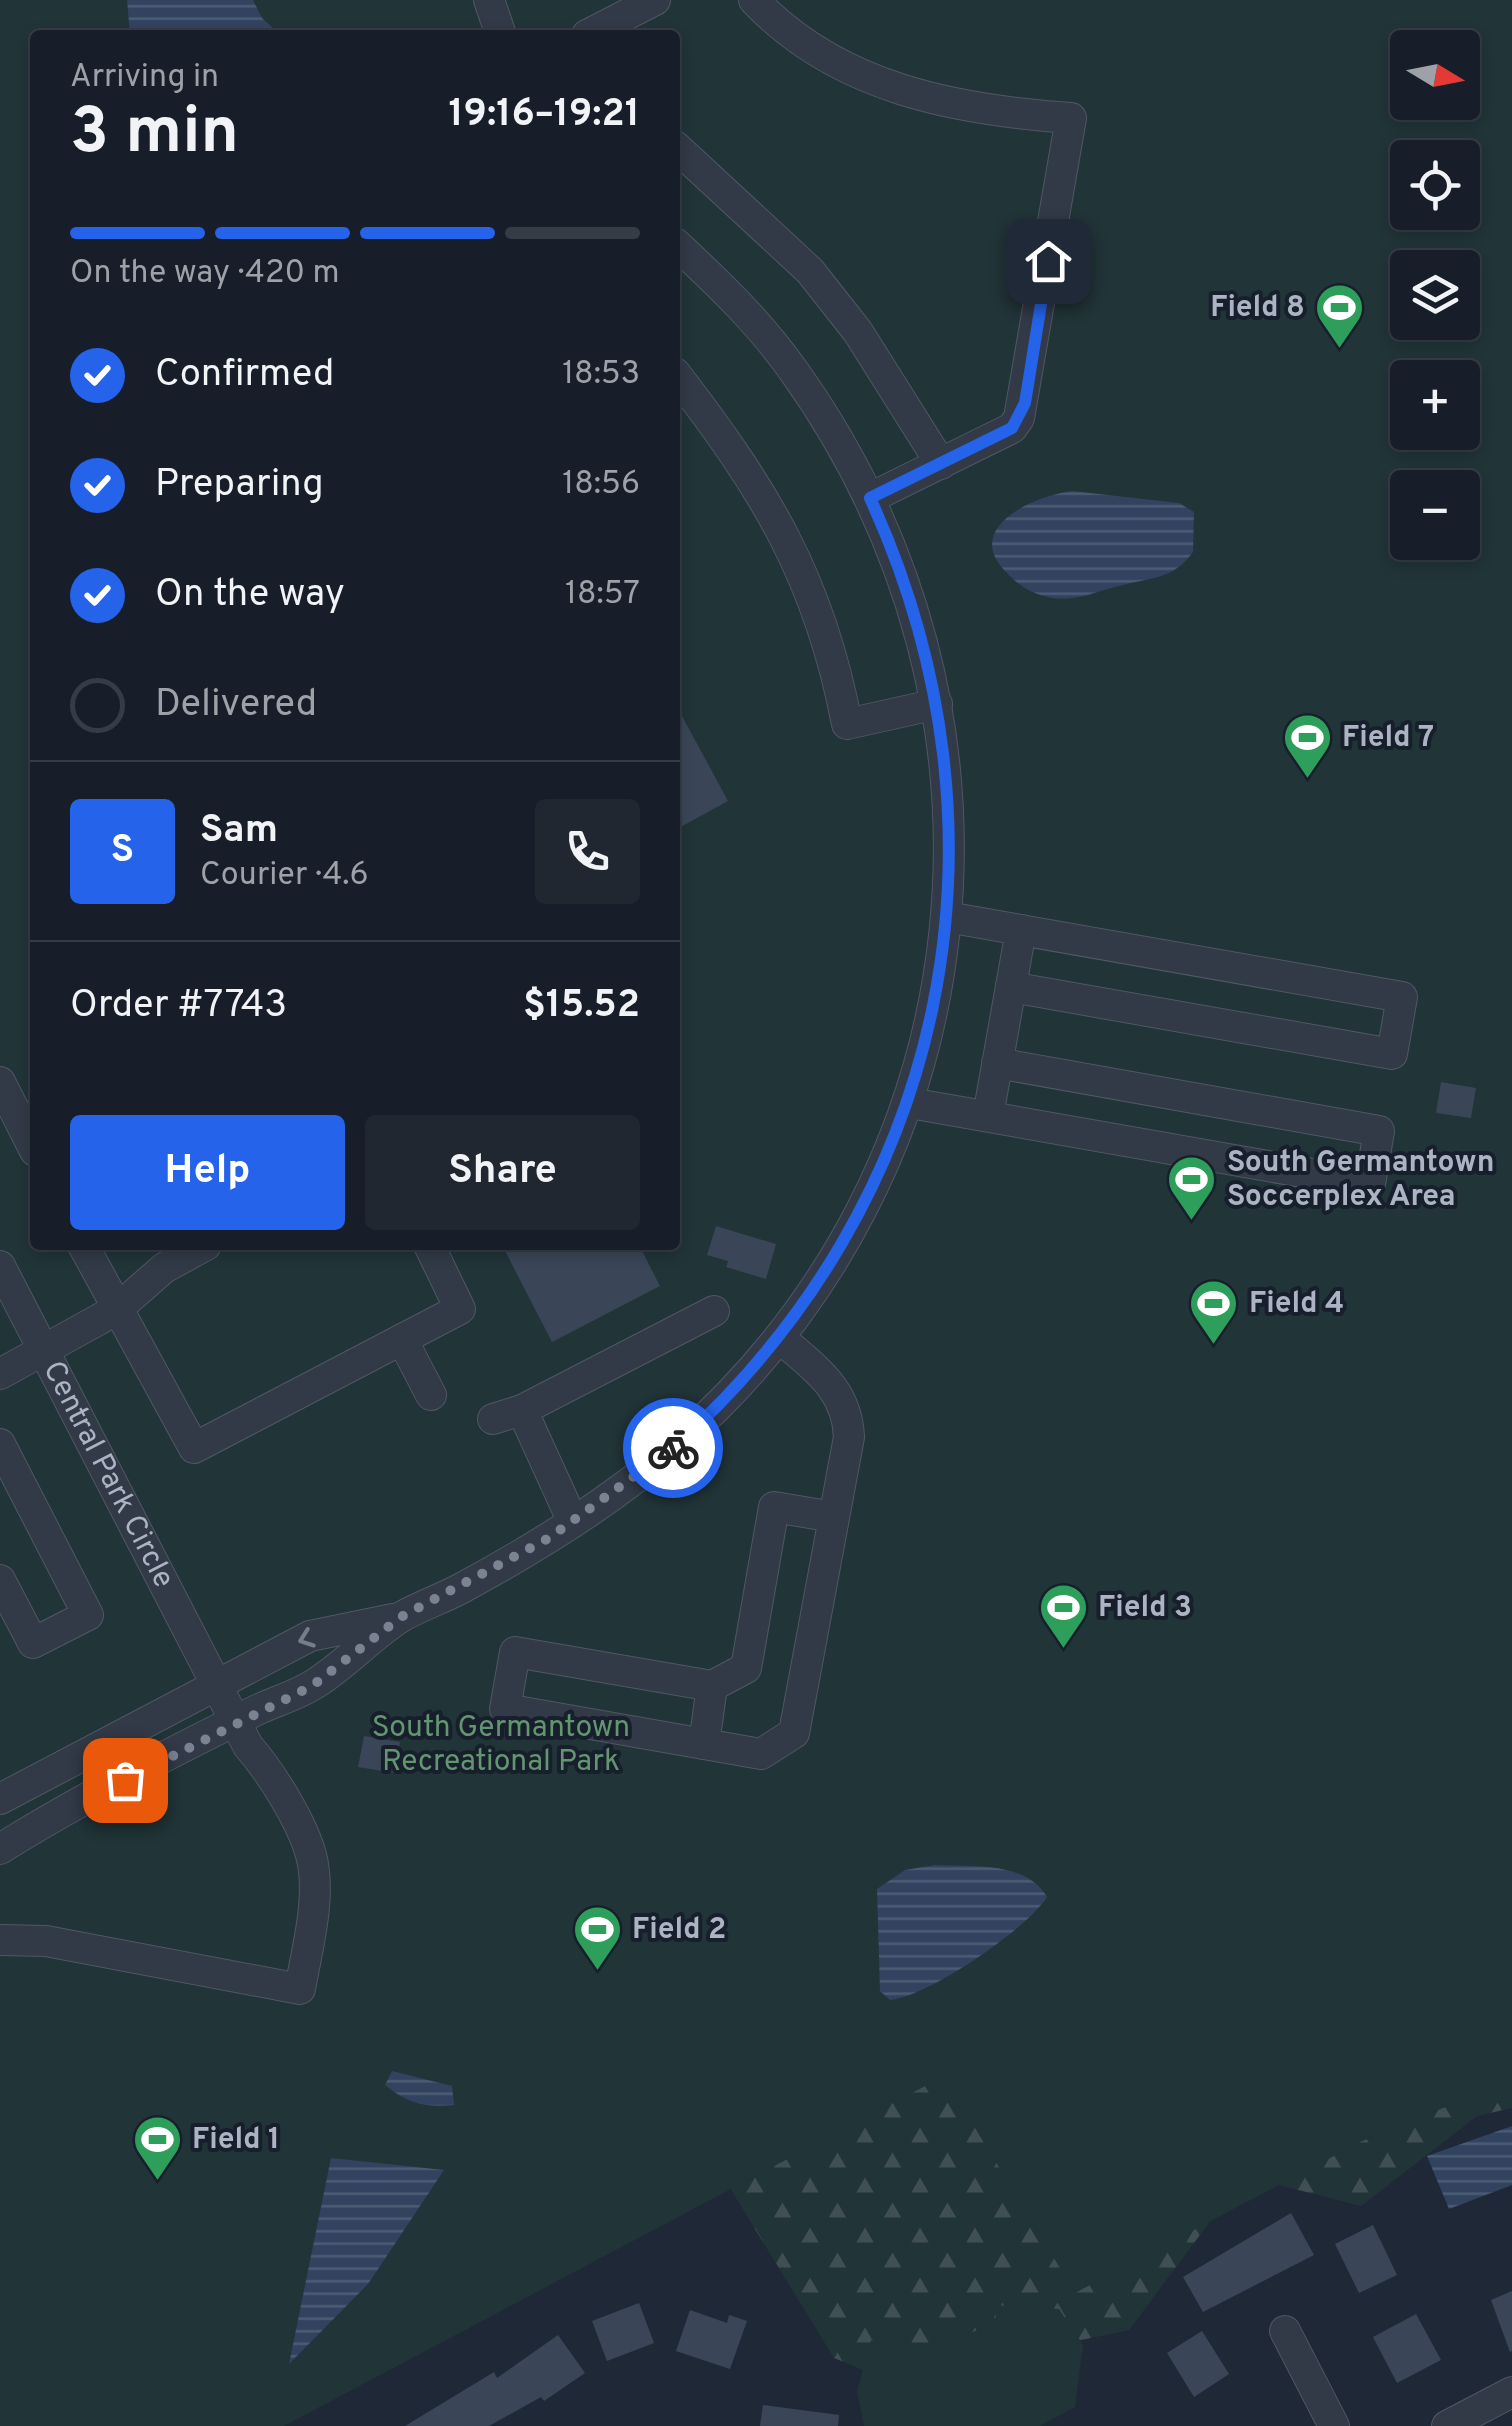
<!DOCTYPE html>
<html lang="en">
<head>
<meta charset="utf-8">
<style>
	body { margin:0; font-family:Overpass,sans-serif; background:#202731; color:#f1f3f6; height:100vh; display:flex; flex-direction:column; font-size:38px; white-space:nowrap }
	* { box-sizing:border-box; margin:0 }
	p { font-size:32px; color:#9ea2a8 }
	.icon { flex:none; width:55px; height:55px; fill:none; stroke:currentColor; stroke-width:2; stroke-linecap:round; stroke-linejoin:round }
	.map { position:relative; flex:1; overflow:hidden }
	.side { position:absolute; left:30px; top:30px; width:650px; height:1220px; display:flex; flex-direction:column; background:#171e29; border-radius:10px; box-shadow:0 5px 15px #0003,0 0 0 2px #363c46 }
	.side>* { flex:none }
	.needle { width:65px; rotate:100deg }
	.tools { position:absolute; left:1390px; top:30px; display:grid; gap:20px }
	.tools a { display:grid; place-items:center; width:90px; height:90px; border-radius:10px; background:#171e29; box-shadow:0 5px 15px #0003,0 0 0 2px #363c46; font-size:50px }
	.pin { position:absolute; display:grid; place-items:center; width:85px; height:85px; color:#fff; margin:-42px; border-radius:20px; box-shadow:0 5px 15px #0006 }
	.courier { position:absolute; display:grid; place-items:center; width:100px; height:100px; margin:-50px; border:8px solid #2563eb; border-radius:50%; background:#fff; color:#222; box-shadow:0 2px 12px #0007 }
	.head em { font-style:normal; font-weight:700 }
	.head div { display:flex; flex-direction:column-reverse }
	.head { display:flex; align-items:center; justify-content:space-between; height:170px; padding:0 40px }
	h1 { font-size:65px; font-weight:700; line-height:75px }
	.bar { display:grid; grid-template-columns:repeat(4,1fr); gap:15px 10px; align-content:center; height:120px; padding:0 40px }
	.bar i { height:12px; border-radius:8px; background:#363c46 }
	.bar .on { background:#2563eb }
	.bar p { grid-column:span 4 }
	.line { display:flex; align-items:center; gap:25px; padding:0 40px; border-top:2px solid #363c46 }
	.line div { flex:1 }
	.round { display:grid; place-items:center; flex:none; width:105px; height:105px; border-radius:10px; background:#202731 }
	ol { padding:0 40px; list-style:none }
	li { display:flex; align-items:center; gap:30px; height:110px }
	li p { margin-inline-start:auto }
	li .icon { padding:10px; border-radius:50%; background:#2563eb; color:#fff; stroke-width:4 }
	li:last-child { color:#9ea2a8 }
	li i { width:55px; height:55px; border:5px solid #363c46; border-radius:50% }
	.cta { display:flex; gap:20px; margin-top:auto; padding:20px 40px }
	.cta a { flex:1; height:115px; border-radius:10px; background:#2563eb; color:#fff; font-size:40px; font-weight:700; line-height:115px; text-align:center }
	.cta a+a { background:#202731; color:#f1f3f6 }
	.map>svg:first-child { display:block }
</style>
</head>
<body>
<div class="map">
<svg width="1512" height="2426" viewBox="0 0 1512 2426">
	<defs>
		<pattern id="forest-firs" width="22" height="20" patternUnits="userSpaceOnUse" patternTransform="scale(2.5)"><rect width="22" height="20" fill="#213438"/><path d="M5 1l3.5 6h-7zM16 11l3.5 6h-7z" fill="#3f4f53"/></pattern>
		<pattern id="water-rules" width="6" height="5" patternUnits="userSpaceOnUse" patternTransform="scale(2.5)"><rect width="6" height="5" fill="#31435f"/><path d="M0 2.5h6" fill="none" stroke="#4c5c74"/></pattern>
	</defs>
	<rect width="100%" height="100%" fill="#1f2837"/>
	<path fill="url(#forest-firs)" d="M1512,1776V2108L1477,2116L1361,2206L1244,2176L1129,2330L888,2380L834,2358L730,2188Z"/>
	<g fill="#213438" fill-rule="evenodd">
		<path d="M0,0H1512V2080L1362,2141L1075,2293L944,2076L284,2426H0ZM35,35H675V1245H35ZM1408,48H1462V102H1408ZM1408,158H1462V212H1408ZM1408,268H1462V322H1408ZM1408,378H1462V432H1408ZM1408,488H1462V542H1408Z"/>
		<path d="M993,2305L1059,2309L1083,2345L1075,2407L1040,2426H864L857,2391L871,2340C911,2367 958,2338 997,2321Z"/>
	</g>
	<g fill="url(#water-rules)">
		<path d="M127,0H253L262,18L280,35H130Z"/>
		<path d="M1072,491L1179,503L1194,512L1193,552C1174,578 1155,577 1127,584C1101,589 1079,602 1052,598C1032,594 1020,587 1006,572C962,528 1033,496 1072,491Z"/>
		<path d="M935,1865C972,1867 1027,1861 1047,1897C1027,1929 928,1997 890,2000L880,1991L877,1889L905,1870Z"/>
		<path d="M392,2071L452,2086L454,2105C425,2108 407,2103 385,2085Z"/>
		<path d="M1512,2126V2185L1449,2209L1427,2156Z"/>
		<path d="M331,2158L444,2170L368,2284L289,2364Z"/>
	</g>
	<g fill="#3a4657">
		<path d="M675,703L728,801L675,830Z"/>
		<path d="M1441,1082L1476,1088L1471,1118L1436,1113Z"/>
		<path d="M716,1226L776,1244L766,1279L726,1267L728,1261L707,1255Z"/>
		<path d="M502,1245H639L660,1286L552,1342Z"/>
		<path d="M364,1736L400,1742L395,1773L358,1767Z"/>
		<path d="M1291,2213L1314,2255L1203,2312L1183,2277Z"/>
		<path d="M1373,2225L1397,2275L1359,2293L1335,2244Z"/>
		<path d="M1512,2291V2351L1510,2352L1491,2300Z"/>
		<path d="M639,2303L654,2343L607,2361L592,2321Z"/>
		<path d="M690,2310L727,2323L729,2315L747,2321L730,2369L676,2351Z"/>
		<path d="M1416,2314L1441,2360L1397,2383L1373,2337Z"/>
		<path d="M1202,2331L1229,2374L1194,2397L1167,2353Z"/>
		<path d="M558,2335L585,2373L544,2401L541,2397L489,2426H405L494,2372L497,2378Z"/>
		<path d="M763,2405L839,2415L838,2426H760Z"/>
	</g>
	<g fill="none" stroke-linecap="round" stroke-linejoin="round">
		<defs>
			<g id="minor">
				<path d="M489,0L501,35"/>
				<path d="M754,0C837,88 955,110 1071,118L1019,418L1012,428L870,498"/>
				<path d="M587,35L655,0"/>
				<path d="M675,146L810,271L858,332L941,464"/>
				<path d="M675,373C765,490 819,577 847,724L937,704"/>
				<path d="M947,917L1402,997L1392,1054L1011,987"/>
				<path d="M0,1082L35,1151"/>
				<path d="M910,1103L1370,1184L1379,1131L997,1063"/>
				<path d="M988,1116L1021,930"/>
				<path d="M83,1245L194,1448L460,1309L429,1245"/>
				<path id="s1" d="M0,1266L248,1746C271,1772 302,1822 311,1855C322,1896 307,1949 300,1989L46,1941L0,1940"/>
				<path d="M780,1338C814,1368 847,1388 849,1437L794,1733L761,1754L704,1744L712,1686L746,1668L774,1507L834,1517"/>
				<path d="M402,1339L431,1395"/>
				<path d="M0,1374L116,1310L164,1268L206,1245"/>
				<path d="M493,1419L522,1410"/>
				<path d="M0,1444L88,1615L33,1643L0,1580"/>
				<path d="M573,1522L522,1410L714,1311"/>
				<path d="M704,1744L505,1709L515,1652L712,1686"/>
				<path d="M0,1799L310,1636L393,1619"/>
				<path d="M0,1849C82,1798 170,1753 257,1710C276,1701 298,1695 316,1683C346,1664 371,1636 401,1617C420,1606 441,1599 460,1589C536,1548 611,1502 676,1445C993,1169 1036,709 793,370C760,323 717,282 675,243"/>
				<path d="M1285,2331L1334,2426"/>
				<path d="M1447,2426L1512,2392"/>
			</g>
		</defs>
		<use href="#minor" stroke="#505765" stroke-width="32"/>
		<use href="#minor" stroke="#323a47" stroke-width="30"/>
	</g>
	<defs><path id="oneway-chevron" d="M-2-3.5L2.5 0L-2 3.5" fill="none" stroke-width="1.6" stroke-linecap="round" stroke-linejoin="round" transform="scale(2.5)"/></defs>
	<use stroke="#757d8c" href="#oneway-chevron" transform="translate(306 1639) rotate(160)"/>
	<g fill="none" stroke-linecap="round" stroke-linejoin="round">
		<path stroke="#7b8393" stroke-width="10" stroke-dasharray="0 18" d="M125,1780L312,1686L401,1617L549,1538L673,1448"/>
		<path stroke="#2563eb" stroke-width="12" d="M673,1448C949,1202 1024,834 870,498L1012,428L1025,403L1048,261"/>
	</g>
	<defs>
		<symbol id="stadium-pin" viewBox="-11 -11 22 30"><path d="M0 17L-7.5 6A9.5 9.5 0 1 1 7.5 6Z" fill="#2e9e5b" stroke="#181f2c"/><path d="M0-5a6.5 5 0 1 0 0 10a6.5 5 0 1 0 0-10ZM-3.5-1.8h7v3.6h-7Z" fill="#fff"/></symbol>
	</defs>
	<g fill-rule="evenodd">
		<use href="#stadium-pin" x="1312" y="280" width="55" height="75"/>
		<use href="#stadium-pin" x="1280" y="710" width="55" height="75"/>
		<use href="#stadium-pin" x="1164" y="1152" width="55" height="75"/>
		<use href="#stadium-pin" x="1186" y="1276" width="55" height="75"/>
		<use href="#stadium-pin" x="1036" y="1580" width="55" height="75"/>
		<use href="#stadium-pin" x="570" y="1902" width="55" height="75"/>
		<use href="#stadium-pin" x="130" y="2112" width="55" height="75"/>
	</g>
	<g text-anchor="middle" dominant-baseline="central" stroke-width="8" stroke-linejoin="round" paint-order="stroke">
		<g font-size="30" font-weight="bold" fill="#acb4c4" stroke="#181f2c" text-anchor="start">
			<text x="1305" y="308" text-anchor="end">Field 8</text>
			<text x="1342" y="738">Field 7</text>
			<text x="1227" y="1163">South Germantown<tspan x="1227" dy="34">Soccerplex Area</tspan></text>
			<text x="1249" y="1304">Field 4</text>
			<text x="1098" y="1608">Field 3</text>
			<text x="632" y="1930">Field 2</text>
			<text x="192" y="2140">Field 1</text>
		</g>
		<g font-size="30" fill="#acb4c4" stroke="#181f2c">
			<text stroke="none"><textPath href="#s1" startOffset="235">Central Park Circle</textPath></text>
		</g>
		<g font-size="30" fill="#639571" stroke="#181f2c">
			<text x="501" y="1728">South Germantown<tspan x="501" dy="34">Recreational Park</tspan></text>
		</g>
	</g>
</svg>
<div class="tools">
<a><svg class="needle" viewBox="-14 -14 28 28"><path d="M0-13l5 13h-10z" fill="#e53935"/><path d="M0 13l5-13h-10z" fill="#9ea2a8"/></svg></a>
<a><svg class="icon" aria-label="locate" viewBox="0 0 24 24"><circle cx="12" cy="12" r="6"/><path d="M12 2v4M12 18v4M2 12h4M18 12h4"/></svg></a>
<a><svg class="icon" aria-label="layers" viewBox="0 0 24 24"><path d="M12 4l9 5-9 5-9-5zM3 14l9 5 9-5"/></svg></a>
<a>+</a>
<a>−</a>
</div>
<div class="pin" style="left:125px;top:1780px;background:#ea580c"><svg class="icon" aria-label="bag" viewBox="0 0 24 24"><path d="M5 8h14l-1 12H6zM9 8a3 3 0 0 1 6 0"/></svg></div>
<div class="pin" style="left:1048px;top:261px;background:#1f2937"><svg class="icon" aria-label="home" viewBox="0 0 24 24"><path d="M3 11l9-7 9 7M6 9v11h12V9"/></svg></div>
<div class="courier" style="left:673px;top:1448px"><svg class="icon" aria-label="bike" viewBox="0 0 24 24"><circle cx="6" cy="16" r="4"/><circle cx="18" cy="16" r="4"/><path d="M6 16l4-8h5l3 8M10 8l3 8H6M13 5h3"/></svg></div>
<section class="side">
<div class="head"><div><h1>3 min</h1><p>Arriving in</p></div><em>19:16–19:21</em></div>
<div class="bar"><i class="on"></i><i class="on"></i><i class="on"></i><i></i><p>On the way · 420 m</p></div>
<ol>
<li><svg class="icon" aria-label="check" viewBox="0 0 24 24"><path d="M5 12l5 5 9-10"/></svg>Confirmed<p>18:53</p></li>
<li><svg class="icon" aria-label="check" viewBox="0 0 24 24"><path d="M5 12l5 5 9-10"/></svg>Preparing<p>18:56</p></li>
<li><svg class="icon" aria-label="check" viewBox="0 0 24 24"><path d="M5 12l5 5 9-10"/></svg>On the way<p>18:57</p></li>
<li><i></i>Delivered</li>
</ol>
<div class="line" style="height:180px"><b class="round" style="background:#2563eb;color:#fff">S</b><div><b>Sam</b><p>Courier · 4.6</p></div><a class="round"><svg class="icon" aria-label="phone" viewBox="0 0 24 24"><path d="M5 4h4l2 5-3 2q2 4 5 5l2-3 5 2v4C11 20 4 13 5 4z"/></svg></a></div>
<div class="line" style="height:130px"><div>Order #7743</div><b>$15.52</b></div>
<div class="cta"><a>Help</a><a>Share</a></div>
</section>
</div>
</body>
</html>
